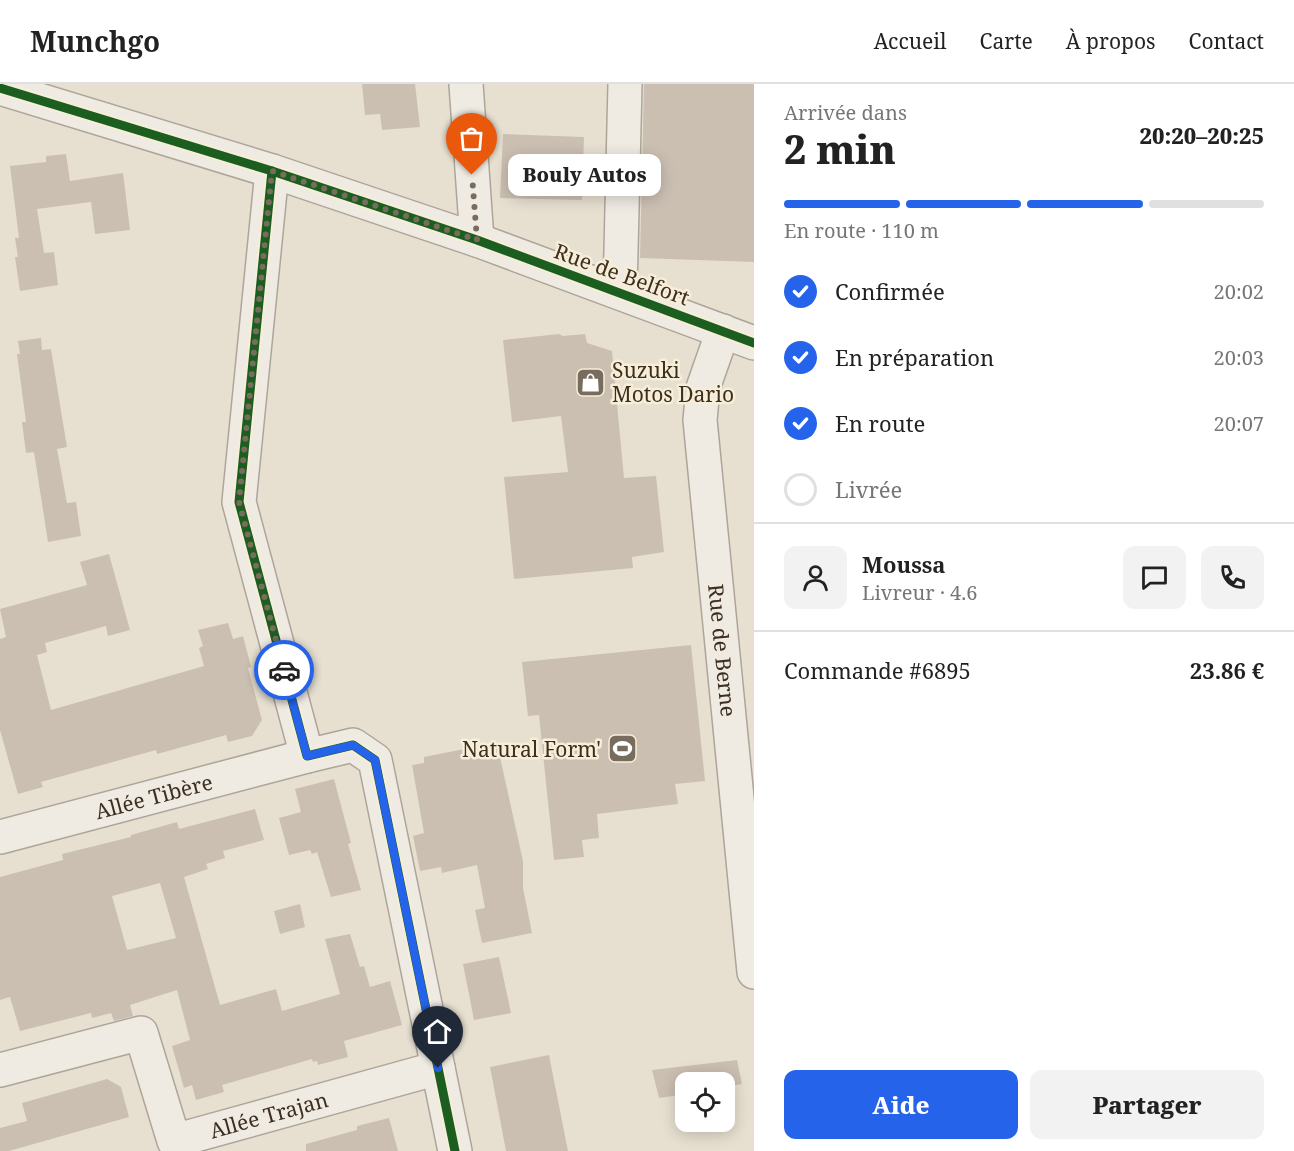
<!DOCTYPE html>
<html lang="fr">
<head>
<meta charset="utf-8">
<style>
	body { margin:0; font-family:"Noto Serif",serif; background:#f2f2f2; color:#222; height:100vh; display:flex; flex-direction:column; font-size:22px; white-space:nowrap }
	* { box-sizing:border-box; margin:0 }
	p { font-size:20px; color:#767676 }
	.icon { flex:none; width:33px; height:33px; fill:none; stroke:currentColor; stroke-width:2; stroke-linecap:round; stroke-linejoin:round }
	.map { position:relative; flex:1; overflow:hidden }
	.panel { display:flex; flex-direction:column; background:#fff; width:540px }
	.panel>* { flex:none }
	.controls { position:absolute; left:675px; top:988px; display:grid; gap:12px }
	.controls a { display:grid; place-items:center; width:60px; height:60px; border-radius:12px; background:#fff; box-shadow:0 3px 15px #0003; font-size:30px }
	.pin { position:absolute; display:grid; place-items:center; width:51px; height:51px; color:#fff; margin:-62px -26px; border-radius:50% 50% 50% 0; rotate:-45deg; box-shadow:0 0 6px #0007 }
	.pin .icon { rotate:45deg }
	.courier { position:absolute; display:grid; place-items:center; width:60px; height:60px; margin:-30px; border:4px solid #2563eb; border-radius:50%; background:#fff; color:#222; box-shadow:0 2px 8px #0007 }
	.bubble { position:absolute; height:42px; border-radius:12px; background:#fff; box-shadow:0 3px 15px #0003; font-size:20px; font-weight:800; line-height:42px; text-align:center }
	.head em { font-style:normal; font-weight:800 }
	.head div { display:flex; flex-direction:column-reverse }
	.head { display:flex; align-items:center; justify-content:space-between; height:102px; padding:0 30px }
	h1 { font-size:39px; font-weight:800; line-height:45px }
	.bar { display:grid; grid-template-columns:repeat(4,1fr); gap:9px 6px; align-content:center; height:72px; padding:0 30px }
	.bar i { height:8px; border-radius:4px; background:#e0e0e0 }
	.bar .active { background:#2563eb }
	.bar p { grid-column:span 4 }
	.line { display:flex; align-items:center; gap:15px; padding:0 30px; border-top:2px solid #e0e0e0 }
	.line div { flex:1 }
	.round { display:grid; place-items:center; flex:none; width:63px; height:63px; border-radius:12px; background:#f2f2f2 }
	ol { padding:0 30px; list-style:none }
	li { display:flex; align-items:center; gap:18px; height:66px }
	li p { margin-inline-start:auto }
	li .icon { padding:6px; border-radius:50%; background:#2563eb; color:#fff; stroke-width:4 }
	li:last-child { color:#767676 }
	li i { width:33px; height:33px; border:3px solid #e0e0e0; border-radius:50% }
	.button { display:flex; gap:12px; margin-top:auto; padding:12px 30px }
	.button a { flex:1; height:69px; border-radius:12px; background:#2563eb; color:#fff; font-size:24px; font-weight:800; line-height:69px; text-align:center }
	.button a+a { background:#f2f2f2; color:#222 }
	header { display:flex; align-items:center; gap:36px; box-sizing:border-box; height:84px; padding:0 30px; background:#fff; border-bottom:2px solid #e0e0e0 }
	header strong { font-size:28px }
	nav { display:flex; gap:33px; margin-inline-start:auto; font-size:21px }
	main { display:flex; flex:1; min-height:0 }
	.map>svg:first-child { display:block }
</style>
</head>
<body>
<header>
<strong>Munchgo</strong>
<nav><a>Accueil</a><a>Carte</a><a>À propos</a><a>Contact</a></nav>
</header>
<main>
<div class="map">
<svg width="754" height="1067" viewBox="0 0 754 1067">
	<rect width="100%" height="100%" fill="#e7e0d1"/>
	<g fill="#cbbfb2" fill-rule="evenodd">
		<path d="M362,0H415L420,43L382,46L380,30L365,31Z"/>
		<path d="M644,0H754V178L640,174Z"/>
		<path d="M503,50L584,53L582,116L500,114Z"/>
		<path d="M66,70L70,97L123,89L130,146L95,150L91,118L37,125L44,169L54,168L58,201L20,207L15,173H18L15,154H19L10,82L46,78V72Z"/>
		<path d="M559,250L563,252L585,250L587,259L612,267L624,394L656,392L664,468L632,473L633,484L514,495L504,393L568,388L561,332L512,338L503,256Z"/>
		<path d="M41,254L42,266L51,265L62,333L67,363L57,365L67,419L76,418L81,452L48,458L34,368L26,369L22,338H26L17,270H20L18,257Z"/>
		<path d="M109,470L130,546L108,552L106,542L45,559L47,568L37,571L51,626L204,582L199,564L203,562L198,546L228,539L233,555L243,552L251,583L248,584L262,636L252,652L228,658L226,651L157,670L156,666L41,698L43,703L18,710L0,646V555L6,553L0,525L87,501L80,478Z"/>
		<path d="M691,561L705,697L675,700L678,720L597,730L599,754L582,756L584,773L554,776L539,631L528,632L522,578Z"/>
		<path d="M484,661L485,666L498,664L523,777V804L532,849L482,859L475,826L485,824L477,781L442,789L441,783L420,787L413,752L424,749L412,681L424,679V673Z"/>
		<path d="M334,695L351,759L348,760L361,806L331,813L317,768L312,770L310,766L289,771L279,734L301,728L295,705Z"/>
		<path d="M255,725L264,756L223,767L225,774L206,780L208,785L184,793L220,921L276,905L282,927L340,910L325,855L350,850L360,883L364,882L370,903L390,897L402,941L344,957L348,973L318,981L317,977L313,978L312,975L222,1001L224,1008L196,1016L192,1001L184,1004L172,962L190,956L177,906L130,921L133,932L114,937L111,929L92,934L91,929L20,947L10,913L0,916V793L63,776L62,770L131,753V751L177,738L179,745ZM160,799L176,854L127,866L112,812Z"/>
		<path d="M300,820L305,843L280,850L274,827Z"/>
		<path d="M499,873L511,929L474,936L463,880Z"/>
		<path d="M549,971L568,1067H506L490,983Z"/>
		<path d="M737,976L742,1000L724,1003V999H686V1010L659,1014L652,986Z"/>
		<path d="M107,995L121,1003L129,1033L9,1067H0V1044L27,1037L22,1019Z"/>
		<path d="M389,1034L398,1067H306V1060L357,1046V1042Z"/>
	</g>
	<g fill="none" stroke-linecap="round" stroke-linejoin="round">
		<defs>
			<g id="minor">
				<path d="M466,0L477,156"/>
				<path d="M0,4L272,87L477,156L754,259"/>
				<path d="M272,87L239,418L307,672L353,661L375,676L455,1067"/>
				<path d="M620,208L625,0"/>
				<path id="s1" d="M723,247L703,304L700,336L754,888"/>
				<path id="s2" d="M0,753L307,672"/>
				<path id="s3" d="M0,986L141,949L174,1057L438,984"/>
			</g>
		</defs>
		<use href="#minor" stroke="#ada599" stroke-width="36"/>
		<use href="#minor" stroke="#efebe3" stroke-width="33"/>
		<defs>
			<g id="cycleway">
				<path d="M0,4L272,87L477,156L754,259"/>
				<path d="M272,87L239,418L307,672L353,661L375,676L455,1067"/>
			</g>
		</defs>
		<use href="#cycleway" stroke="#f7eed8" stroke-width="13"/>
		<use href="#cycleway" stroke="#1b5e20" stroke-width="9"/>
	</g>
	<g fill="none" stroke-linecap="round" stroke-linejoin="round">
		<path stroke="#786c5e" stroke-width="6" stroke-dasharray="0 10.8" d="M284,586L239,418L272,87L477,156L472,91"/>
		<path stroke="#2563eb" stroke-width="8" d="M284,586L307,672L353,661L375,676L438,984"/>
	</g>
	<defs>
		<symbol id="shop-square" viewBox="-11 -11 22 22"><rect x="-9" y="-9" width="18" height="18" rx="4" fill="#786c5e" stroke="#f7eed8"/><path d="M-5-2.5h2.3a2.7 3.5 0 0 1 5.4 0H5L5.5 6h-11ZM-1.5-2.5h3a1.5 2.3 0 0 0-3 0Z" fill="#fff"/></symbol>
		<symbol id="stadium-square" viewBox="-11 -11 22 22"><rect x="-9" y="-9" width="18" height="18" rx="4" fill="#786c5e" stroke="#f7eed8"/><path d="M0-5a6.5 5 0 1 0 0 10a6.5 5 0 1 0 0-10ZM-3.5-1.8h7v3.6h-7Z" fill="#fff"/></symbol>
	</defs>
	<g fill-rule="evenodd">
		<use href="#shop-square" x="574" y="282" width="33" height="33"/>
		<use href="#stadium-square" x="606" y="648" width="33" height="33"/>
	</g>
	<g text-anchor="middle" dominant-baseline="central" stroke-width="5" stroke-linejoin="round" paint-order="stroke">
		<g font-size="21" fill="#3d2e20" stroke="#f7eed8">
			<text transform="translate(622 190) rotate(20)">Rue de Belfort</text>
			<text stroke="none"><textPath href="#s1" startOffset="324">Rue de Berne</textPath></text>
			<text stroke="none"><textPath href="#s2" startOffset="159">Allée Tibère</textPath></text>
			<text stroke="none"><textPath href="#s3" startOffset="357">Allée Trajan</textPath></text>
		</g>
		<g font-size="21" fill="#3d2e20" stroke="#f7eed8" text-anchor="start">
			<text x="612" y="286">Suzuki<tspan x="612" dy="24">Motos Dario</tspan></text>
			<text x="601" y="665" text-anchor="end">Natural Form'</text>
		</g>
	</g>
</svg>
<div class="controls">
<a><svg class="icon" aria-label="locate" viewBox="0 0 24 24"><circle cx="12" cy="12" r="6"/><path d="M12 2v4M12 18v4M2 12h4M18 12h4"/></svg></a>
</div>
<div class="pin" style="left:472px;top:91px;background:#ea580c"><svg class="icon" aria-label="bag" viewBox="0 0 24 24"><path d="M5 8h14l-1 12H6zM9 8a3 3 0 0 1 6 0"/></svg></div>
<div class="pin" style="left:438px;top:984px;background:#1f2937"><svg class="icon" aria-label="home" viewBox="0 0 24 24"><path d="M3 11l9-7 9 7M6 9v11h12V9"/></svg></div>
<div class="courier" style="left:284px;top:586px"><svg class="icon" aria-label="car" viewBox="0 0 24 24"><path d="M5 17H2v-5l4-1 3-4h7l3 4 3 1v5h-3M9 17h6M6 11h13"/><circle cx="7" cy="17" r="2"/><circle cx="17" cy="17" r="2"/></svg></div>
<div class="bubble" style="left:508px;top:70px;width:153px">Bouly Autos</div>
</div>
<section class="panel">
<div class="head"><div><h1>2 min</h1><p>Arrivée dans</p></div><em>20:20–20:25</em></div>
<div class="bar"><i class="active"></i><i class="active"></i><i class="active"></i><i></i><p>En route · 110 m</p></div>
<ol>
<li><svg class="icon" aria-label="check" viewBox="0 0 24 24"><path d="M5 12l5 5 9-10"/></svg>Confirmée<p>20:02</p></li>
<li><svg class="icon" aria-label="check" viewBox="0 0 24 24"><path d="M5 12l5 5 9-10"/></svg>En préparation<p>20:03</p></li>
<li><svg class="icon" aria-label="check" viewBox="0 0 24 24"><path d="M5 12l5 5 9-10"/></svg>En route<p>20:07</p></li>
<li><i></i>Livrée</li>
</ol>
<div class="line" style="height:108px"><a class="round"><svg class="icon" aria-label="person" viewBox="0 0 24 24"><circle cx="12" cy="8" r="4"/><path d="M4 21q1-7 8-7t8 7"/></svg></a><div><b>Moussa</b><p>Livreur · 4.6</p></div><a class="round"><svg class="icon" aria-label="chat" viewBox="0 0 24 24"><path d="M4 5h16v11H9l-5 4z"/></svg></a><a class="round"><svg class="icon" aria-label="phone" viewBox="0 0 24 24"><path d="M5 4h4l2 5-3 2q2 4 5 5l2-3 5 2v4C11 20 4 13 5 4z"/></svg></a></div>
<div class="line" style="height:78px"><div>Commande #6895</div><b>23.86 €</b></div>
<div class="button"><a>Aide</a><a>Partager</a></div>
</section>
</main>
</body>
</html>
